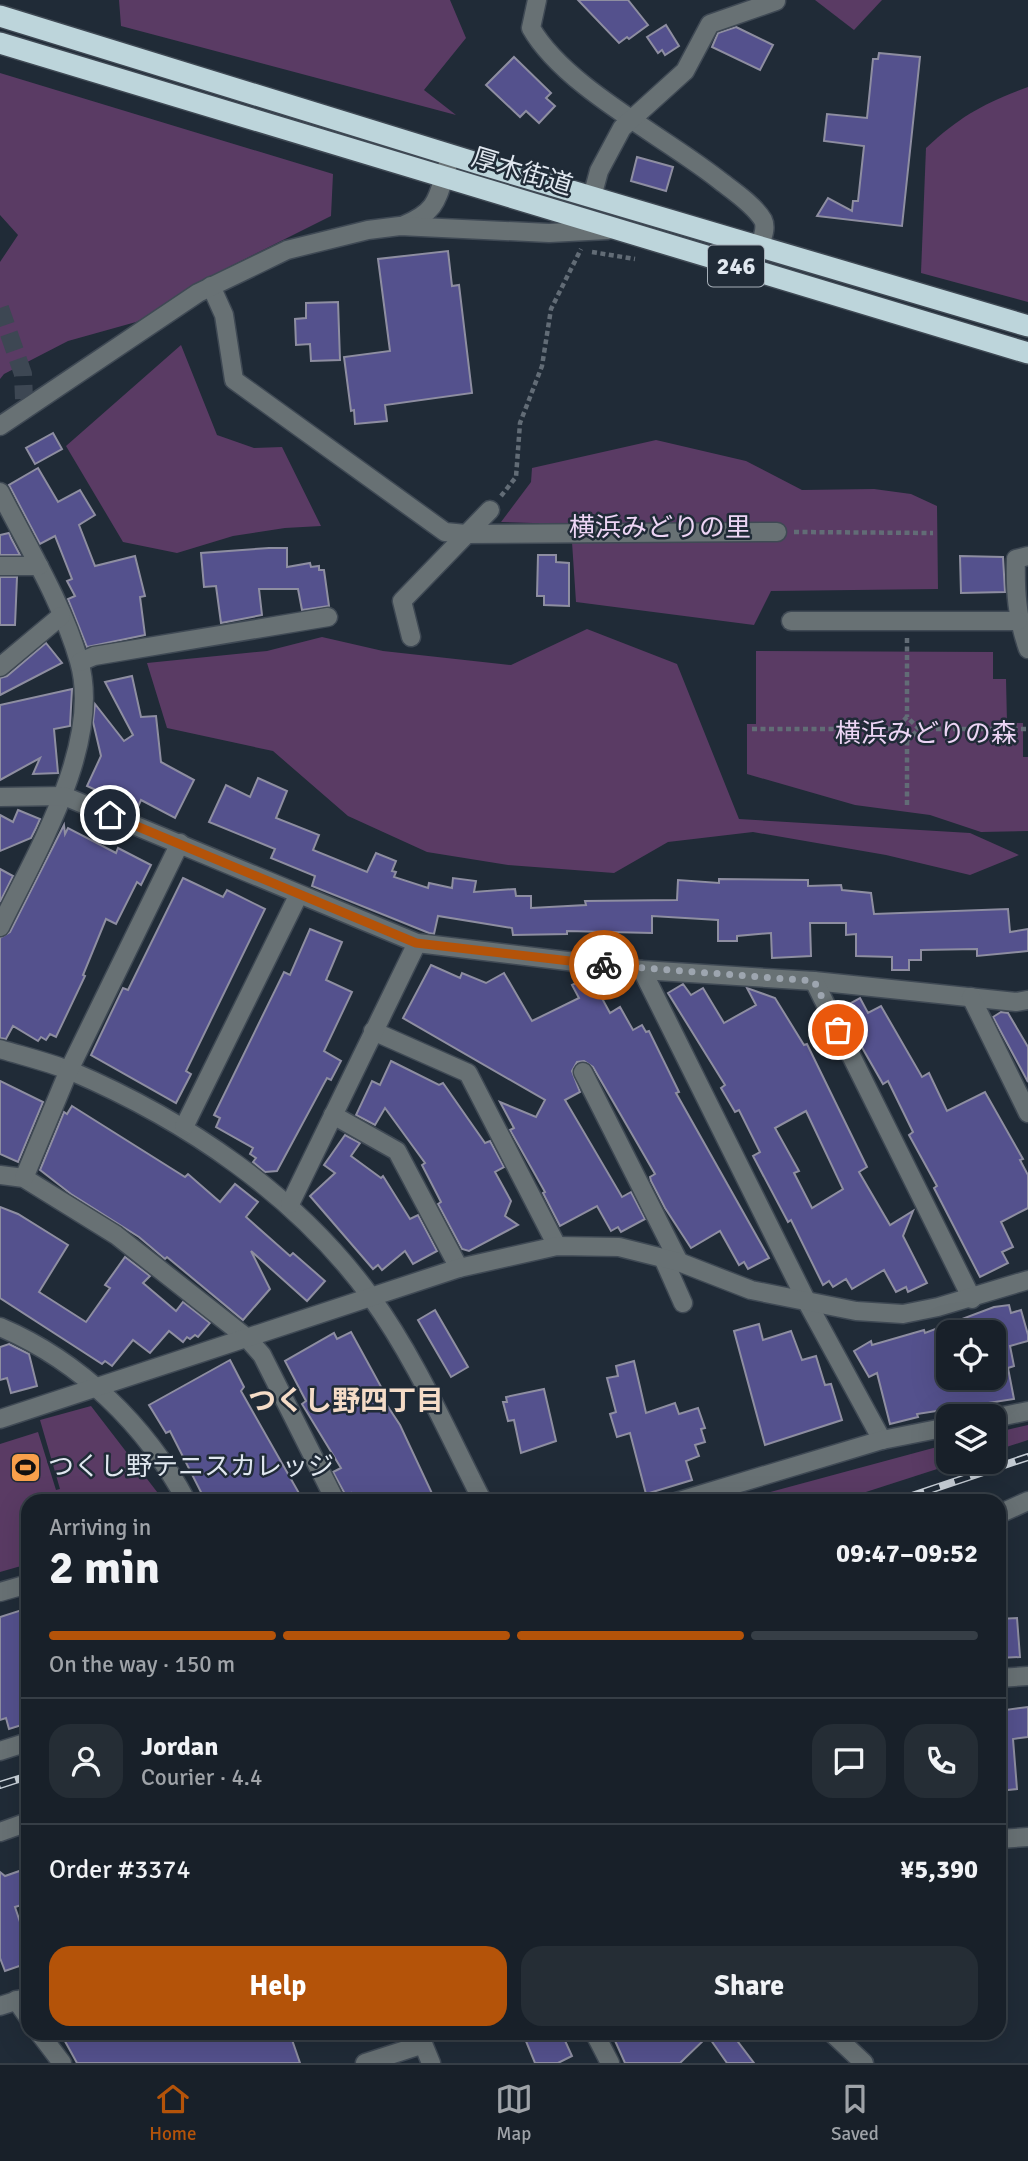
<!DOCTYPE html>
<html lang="en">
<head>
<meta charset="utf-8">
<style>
	body { margin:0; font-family:Signika,"Noto Sans JP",sans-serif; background:#252d35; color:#f1f3f6; height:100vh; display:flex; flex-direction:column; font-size:26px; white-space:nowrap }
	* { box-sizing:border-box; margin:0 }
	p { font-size:23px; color:#9fa3a8 }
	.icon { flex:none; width:38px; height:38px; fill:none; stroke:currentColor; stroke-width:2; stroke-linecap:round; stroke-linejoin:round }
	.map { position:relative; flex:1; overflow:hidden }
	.side { position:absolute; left:21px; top:1494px; width:985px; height:546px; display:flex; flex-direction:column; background:#182029; border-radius:21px; box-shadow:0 7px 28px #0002,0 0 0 2px #363e46 }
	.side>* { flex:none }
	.tools { position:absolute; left:936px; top:1320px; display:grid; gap:14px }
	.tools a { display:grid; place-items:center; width:70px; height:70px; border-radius:14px; background:#182029; box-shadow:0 7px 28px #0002,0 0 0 2px #363e46; font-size:35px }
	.pin { position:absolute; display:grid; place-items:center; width:60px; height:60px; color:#fff; margin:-30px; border:4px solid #fff; border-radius:50%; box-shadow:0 2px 7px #0007 }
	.courier { position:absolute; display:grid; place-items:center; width:70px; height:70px; margin:-35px; border:5px solid #b45309; border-radius:50%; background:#fff; color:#222; box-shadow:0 2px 9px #0007 }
	.overview em { font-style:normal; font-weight:800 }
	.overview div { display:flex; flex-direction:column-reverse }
	.overview { display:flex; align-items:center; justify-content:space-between; height:119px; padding:0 28px }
	h1 { font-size:46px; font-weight:800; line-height:52px }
	.bar { display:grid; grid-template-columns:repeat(4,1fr); gap:10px 7px; align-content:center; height:84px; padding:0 28px }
	.bar i { height:9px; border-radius:5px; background:#363e46 }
	.bar .current { background:#b45309 }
	.bar p { grid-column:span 4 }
	.line { display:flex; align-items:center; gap:18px; padding:0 28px; border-top:2px solid #363e46 }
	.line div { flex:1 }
	.round { display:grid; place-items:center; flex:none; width:74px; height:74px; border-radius:21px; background:#252d35 }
	.action { display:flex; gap:14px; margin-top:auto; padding:14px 28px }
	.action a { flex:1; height:80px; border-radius:21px; background:#b45309; color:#fff; font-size:28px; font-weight:800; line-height:80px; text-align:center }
	.action a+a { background:#252d35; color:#f1f3f6 }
	.dock { display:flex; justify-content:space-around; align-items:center; height:98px; border-top:2px solid #363e46; background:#182029; font-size:19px; color:#9fa3a8 }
	.dock a { display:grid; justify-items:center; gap:4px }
	.dock .current { color:#b45309 }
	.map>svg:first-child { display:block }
</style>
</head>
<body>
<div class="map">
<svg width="1028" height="2063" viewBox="0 0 1028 2063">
	<rect width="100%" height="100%" fill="#202b37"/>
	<g fill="#5a3b64">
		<path d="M119,0H450L466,38L424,90L456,115L121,26Z"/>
		<path d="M815,0H882L854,30Z"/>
		<path d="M0,73L333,174L331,216L219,272L216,281L136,322L68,341L4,374L0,379V262L18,235L0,215Z"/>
		<path d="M1028,87V302L921,273L926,148C962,115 983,104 1028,87Z"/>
		<path d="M181,345L217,435L254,448L282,447L321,526L285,528L233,536L177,553L123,542L66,446Z"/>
		<path d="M656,440L746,461L802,490L874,489L911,494L937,506L938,589L771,591L754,625L576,602L572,542L567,541L566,524L501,522L531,482L532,468Z"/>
		<path d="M587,629L677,664L739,819L970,833L1019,855L970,875L886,855L753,832L668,842L614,873L508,865L427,852L348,816L273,751L167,728L147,663L267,651L322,637L383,651L511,665Z"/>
		<path d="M756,651L993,652V679H1006L1007,723H1023V757H1028V831L981,832L930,815L855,805L747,774V724H756Z"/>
		<path d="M91,1406L164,1501L28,1502V1564L0,1572V1444L38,1432L56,1490L60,1489L40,1420Z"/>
		<path d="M1028,1425V1440L994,1451V1433Z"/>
		<path d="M948,1444V1461H962L838,1501H737Z"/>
	</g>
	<g fill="#54518d" stroke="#8e8ea1" stroke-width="2" fill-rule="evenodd">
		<path d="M578,0H628L648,25L629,39L627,37L619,43Z"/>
		<path d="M666,25L679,46L665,55L662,50L658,53L647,37Z"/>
		<path d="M736,27L773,45L760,70L712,47L718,33Z"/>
		<path d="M879,53L920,57L902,226L817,216L828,198L852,211L853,201H858L864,146L824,141L827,114L867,118L873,59H878Z"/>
		<path d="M514,57L551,93L546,98L555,106L539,123L526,111L520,117L486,85Z"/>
		<path d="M637,157L673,167L666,191L631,181Z"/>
		<path d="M448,251L452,286L459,285L472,393L385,405L387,421L355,424L354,410L351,411L344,357L390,351L378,259Z"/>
		<path d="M338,302L340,360L311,361L310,344L296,345L295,319L306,318V303Z"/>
		<path d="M53,433L62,449L35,464L26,448Z"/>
		<path d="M38,468L58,502L80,490L95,515L79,525L95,566L135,556L145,596L140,597L145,635L87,647L68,599L75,596L67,581L72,579L55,536L40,544L9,485Z"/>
		<path d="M9,533L11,538L20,555H0V535Z"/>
		<path d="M269,548H287V567L310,563L311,567L319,566V570H324L329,606L302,610L298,589H259L262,615L221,623L216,586L204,587L201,553Z"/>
		<path d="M538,555H556V562L569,563V606L544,605V596H537Z"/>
		<path d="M960,556L1003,557L1005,592L961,593Z"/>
		<path d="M0,577H17L15,625H0Z"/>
		<path d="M46,643L62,663L0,695V678L7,676Z"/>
		<path d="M132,676L141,717L156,716L161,762L194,780L175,818L141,800L137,809L87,786L101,756L93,722L95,704L124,741L133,735L105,682Z"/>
		<path d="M72,689L70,726L54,729L58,773L33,774L40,758L0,780V705Z"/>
		<path d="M258,778L287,791L276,818L319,835L313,850L367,872L376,853L396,861L392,871L396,872L394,877L428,888L429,883L452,888L453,878L476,881L474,892L515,889L516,896H531V908L586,905L585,901L677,900L678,880L719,883V879L808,880V886L841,885L842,890L871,893L874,914L1008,909L1010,932L1028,929V951L977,956V949L921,950V960H909V970H892V957L856,956V934L846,935V923H810L811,956L772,958L771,933L737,936V941H718V920L652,916V933L567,931V934L513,935L512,928L438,916L434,934L429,933L312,886L315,876L271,858L275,849L209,822L226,785L250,797Z"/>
		<path d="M18,810L40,819L36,828L31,838L0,851V815L13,822Z"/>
		<path d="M64,825L65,834L68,828L116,853L118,848L151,865L141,885L137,882L116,924L106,919L83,975L85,976L56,1037L50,1034L46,1040L41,1037L38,1041L13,1026L6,1039L0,1038V938L10,932Z"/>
		<path d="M0,869L13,876L0,902Z"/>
		<path d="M183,878L223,897L227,890L265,909L186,1071L191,1074L176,1103L91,1055L123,988L128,990Z"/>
		<path d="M310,929L342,942L326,980L352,992L324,1051L341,1061L331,1080L327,1078L277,1171L265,1172L253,1162L256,1158L250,1154L253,1148L216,1127L220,1118L214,1115L284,972L290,975Z"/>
		<path d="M431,965L460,978L462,973L486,983L504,973L532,1021L579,998L572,985L590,976L610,1013L620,1007L633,1030L642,1025L646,1032L649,1031L679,1092L676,1093L769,1258L748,1269L744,1262L739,1265L720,1231L691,1248L665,1208L651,1181L650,1177L655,1174L629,1129L593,1067L584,1061L577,1062L572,1071L580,1092L565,1100L622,1197L631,1192L645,1219L621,1232L618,1227L611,1231L597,1206L560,1226L543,1193L545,1192L510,1130L514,1128L500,1102L536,1117L545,1100L403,1018Z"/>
		<path d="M683,984L691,995L703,988L724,1023L756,1005L747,988L775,998L804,1045L807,1044L867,1167L859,1172L890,1225L913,1211L903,1236L927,1283L908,1292L906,1287L896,1292L884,1270L852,1289L846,1279L833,1287L829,1281L823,1285L791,1220L788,1222L753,1156L760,1152L739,1110L735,1112L721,1088L725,1085L668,993ZM806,1111L843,1189L812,1208L794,1173L799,1171L775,1128Z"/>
		<path d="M860,998L868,1013L881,1006L922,1077L929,1073L947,1111L985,1092L1023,1159L1020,1160L1028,1175V1208L1001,1222L1013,1247L1002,1252L1008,1263L980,1277L934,1188L937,1186L909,1135L913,1132L888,1081L883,1084L840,1009Z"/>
		<path d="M1001,1012L1008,1013L1028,1047V1082L993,1017Z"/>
		<path d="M391,1061L439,1085L443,1083L485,1143L490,1141L504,1167L495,1172L511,1201L505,1216L518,1225L469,1251L462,1249L438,1204L441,1202L422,1165L425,1163L385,1108L375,1125L356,1115L372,1081L380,1085Z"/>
		<path d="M0,1081L43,1102L18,1162L0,1154Z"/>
		<path d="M72,1106L185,1177L188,1174L220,1202L235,1184L258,1202L246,1217L290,1256L293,1253L325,1281L307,1301L251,1251L270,1289L243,1320L167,1257L165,1259L139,1237L71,1194L40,1170L64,1112L67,1114Z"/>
		<path d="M345,1135L360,1143L351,1156L381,1178L383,1176L410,1219L418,1215L437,1251L413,1264L405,1251L382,1270L378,1265L373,1269L310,1196L335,1173L324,1165Z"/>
		<path d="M0,1207L18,1214L68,1245L39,1292L86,1322L110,1288L105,1285L125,1257L150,1276L143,1283L176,1311L183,1302L210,1323L198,1337L195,1335L190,1339L187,1337L183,1342L169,1331L150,1353L133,1340L112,1366L105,1361L102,1364L0,1298Z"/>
		<path d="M1009,1305L1011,1313L1021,1310L1028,1335V1341L1010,1346L1014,1366L1008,1368L1014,1399L917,1414L918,1417L890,1424L877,1373L869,1377L854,1351L871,1341L872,1345L924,1330L925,1333L994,1307ZM948,1332H994V1377H948Z"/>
		<path d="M435,1310L468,1367L451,1377L418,1320Z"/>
		<path d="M759,1324L763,1340L791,1331L802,1360L816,1356L825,1385L831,1384L842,1420L765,1445L734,1331Z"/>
		<path d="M351,1332L385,1394L381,1396L400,1425L436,1502H356L351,1493L346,1496L333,1472L341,1468L302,1404L306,1401L285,1361L334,1333L337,1339Z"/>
		<path d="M9,1344L29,1354L37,1386L11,1393L7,1378L0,1380V1347Z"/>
		<path d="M230,1360L244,1387L241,1391L304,1502H206L170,1431L166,1433L149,1405Z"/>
		<path d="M634,1361L646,1413L675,1403L679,1414L698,1408L705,1428L701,1429L705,1442L695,1445L699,1456L686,1461L692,1480L646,1494L630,1433L617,1437L610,1414L616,1412L607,1378L618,1376L616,1366Z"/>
		<path d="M544,1389L556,1441L521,1453L514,1420L508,1421L503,1402H507L506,1397Z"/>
		<path d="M28,1608V1723L9,1729L6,1718L0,1720V1617Z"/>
		<path d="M1017,1618L1020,1657L999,1658V1619Z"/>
		<path d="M1028,1707V1737L1013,1739L1017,1789L999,1791V1735H1007L1005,1710Z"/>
		<path d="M28,1868V1903L15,1907L28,1946V1963L5,1971L0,1958V1872L5,1876Z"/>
		<path d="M61,2034H290L300,2063H77Z"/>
		<path d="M523,2034H562L572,2056L558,2063H535Z"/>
		<path d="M612,2034H732L754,2063H727L708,2036L680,2063H625Z"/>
	</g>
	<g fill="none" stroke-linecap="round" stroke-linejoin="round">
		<path stroke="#3d4753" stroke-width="18" stroke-dasharray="18 9" stroke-linecap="butt" d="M0,308L23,374L24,399"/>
		<defs>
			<g id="minor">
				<path d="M537,0L531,28C565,88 668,138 723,183C735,192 755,206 763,220C767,228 762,238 760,246"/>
				<path d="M592,197L599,171L622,128L685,71L710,24L776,1"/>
				<path d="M404,225C439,211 437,197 448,164"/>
				<path d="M211,286L224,315L234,380L445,532L466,534L777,532"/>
				<path d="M0,426L198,293L287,250L368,230L400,226L549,233L608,230"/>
				<path d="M0,492C27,545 63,604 79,661C103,743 35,855 0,927"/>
				<path d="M1028,556L1016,559C1015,591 1017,618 1028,649"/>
				<path d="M0,566H39"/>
				<path d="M791,621H1018"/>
				<path d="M411,637L402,601L490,510"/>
				<path d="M80,662L94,656L328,617"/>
				<path d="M0,667L61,616"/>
				<path d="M0,797L64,796L417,943L642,970L814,981L1016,1002L1028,1000"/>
				<path d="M642,970L808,1304L882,1440"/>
				<path d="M814,981L972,1299"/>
				<path d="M971,997L1028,1113"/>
				<path d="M373,1031L468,1073L557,1246"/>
				<path d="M0,1049C23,1056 48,1062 71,1071C186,1120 297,1195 371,1297C416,1359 448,1434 483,1502"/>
				<path d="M583,1072L679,1262"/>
				<path d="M333,1115L397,1151L459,1268"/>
				<path d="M184,1127L298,896"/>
				<path d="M0,1175L24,1178L116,1235L247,1338L262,1355L336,1502"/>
				<path d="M24,1178L69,1070L180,843"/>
				<path d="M290,1204L417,943"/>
				<path d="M663,1258L683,1303"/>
				<path d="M0,1327C80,1361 146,1425 187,1502"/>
				<path d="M994,1418L1028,1411"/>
				<path d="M0,1419L459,1268L557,1246L619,1247L679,1262L751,1290L856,1311L903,1314L938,1307L1028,1280"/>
				<path d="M676,1502L882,1440L948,1427"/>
				<path d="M999,1514L1028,1501"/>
				<path d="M0,1592L28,1584"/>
				<path d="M999,1678L1028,1676"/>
				<path d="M0,1751L28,1742"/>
				<path d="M0,1832L28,1822"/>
				<path d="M999,1839L1028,1837"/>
				<path d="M16,2000L28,2017"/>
				<path d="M0,2006L28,1997"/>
				<path d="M40,2034L62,2063"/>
				<path d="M419,2034L431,2063"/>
				<path d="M595,2034L610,2063"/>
				<path d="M833,2034L864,2063"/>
				<path d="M365,2063L421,2045"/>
			</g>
			<g id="highway">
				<path d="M0,16L480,164L1028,326"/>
				<path d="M0,43L1028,353"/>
			</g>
		</defs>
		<use href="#minor" stroke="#3f4954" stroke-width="21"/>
		<use href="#highway" stroke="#3f4954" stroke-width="24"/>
		<g stroke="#626c76" stroke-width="4.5" stroke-dasharray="5 3.5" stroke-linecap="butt">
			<path d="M592,252L635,259"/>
			<path d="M501,496L516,477L520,423L542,366L551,309L581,249"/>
			<path d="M794,532L933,533"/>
			<path d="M907,638V717"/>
			<path d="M752,729H895"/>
			<path d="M919,729H1028"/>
			<path d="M907,805V741L895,729L907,717L919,729L907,741"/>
		</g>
		<use href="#minor" stroke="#687174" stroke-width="18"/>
		<use href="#highway" stroke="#bdd5db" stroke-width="21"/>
		<defs>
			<g id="rail">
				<path d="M894,1502L1028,1457"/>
				<path d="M0,1785L28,1776"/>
			</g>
		</defs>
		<use href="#rail" stroke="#cad2da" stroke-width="8"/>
		<use href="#rail" stroke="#202b37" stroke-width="5" stroke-dasharray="16" stroke-linecap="butt"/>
	</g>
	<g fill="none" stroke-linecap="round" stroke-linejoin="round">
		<path stroke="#9da5af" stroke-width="7" stroke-dasharray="0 12.6" d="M604,965L814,981L838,1030"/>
		<path stroke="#b45309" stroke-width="9" d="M110,815L416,943L604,965"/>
	</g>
	<defs>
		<symbol id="stadium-square" viewBox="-11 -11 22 22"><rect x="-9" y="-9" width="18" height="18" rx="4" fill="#f8a04b" stroke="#202b37"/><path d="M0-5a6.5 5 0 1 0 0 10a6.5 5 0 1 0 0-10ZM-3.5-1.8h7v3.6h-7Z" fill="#111"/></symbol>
	</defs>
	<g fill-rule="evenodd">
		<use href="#stadium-square" x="8" y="1450" width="35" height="35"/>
	</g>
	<g text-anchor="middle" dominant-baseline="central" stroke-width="5" stroke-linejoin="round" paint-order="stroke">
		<rect fill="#202b37" stroke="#a6afb8" stroke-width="2" x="708" y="245.5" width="56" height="41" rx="5"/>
		<g font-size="24" font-weight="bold" fill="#e0e7ef">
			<text x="736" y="266">246</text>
		</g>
		<g font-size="26" fill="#e0e7ef" stroke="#202b37">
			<text transform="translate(522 172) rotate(17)">厚木街道</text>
		</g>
		<g font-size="26" fill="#edd5f5" stroke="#202b37">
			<text x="660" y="528">横浜みどりの里</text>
			<text x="926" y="734">横浜みどりの森</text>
		</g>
		<g font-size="26" fill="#e0e7ef" stroke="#202b37" text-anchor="start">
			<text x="48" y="1467">つくし野テニスカレッジ</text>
		</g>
		<g font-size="28" font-weight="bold" fill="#f5dcc7" stroke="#202b37">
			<text x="346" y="1401">つくし野四丁目</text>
		</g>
	</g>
</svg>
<div class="tools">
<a><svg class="icon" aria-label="locate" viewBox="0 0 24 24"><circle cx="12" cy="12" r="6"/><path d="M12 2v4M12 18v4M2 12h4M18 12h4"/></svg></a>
<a><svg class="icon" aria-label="layers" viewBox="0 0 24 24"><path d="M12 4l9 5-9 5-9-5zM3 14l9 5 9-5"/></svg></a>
</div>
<div class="pin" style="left:838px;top:1030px;background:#ea580c"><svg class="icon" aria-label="bag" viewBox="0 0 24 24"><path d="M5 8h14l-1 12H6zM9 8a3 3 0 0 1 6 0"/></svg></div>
<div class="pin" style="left:110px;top:815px;background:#1f2937"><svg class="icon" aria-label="home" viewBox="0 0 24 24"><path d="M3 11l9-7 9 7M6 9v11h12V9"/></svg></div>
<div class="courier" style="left:604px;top:965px"><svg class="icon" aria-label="bike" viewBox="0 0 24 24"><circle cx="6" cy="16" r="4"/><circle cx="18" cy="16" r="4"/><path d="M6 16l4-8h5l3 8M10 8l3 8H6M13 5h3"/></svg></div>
<section class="side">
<div class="overview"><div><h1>2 min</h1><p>Arriving in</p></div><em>09:47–09:52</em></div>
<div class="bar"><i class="current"></i><i class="current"></i><i class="current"></i><i></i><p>On the way · 150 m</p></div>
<div class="line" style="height:126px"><a class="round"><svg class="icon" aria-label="person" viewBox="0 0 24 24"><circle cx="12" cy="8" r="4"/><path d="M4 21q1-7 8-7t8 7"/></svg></a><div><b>Jordan</b><p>Courier · 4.4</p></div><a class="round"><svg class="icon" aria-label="chat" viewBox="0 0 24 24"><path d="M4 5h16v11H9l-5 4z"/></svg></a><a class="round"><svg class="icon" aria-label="phone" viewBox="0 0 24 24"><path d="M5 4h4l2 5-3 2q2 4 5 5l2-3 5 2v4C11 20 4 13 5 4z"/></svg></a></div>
<div class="line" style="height:91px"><div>Order #3374</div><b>¥5,390</b></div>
<div class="action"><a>Help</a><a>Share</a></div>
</section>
</div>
<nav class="dock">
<a class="current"><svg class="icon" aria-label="home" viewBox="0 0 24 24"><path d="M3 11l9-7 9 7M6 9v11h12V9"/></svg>Home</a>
<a><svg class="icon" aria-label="map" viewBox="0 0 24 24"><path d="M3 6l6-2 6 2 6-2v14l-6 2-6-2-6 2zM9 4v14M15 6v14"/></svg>Map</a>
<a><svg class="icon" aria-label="saved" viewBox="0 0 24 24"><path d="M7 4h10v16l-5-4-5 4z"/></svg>Saved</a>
</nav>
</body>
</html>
